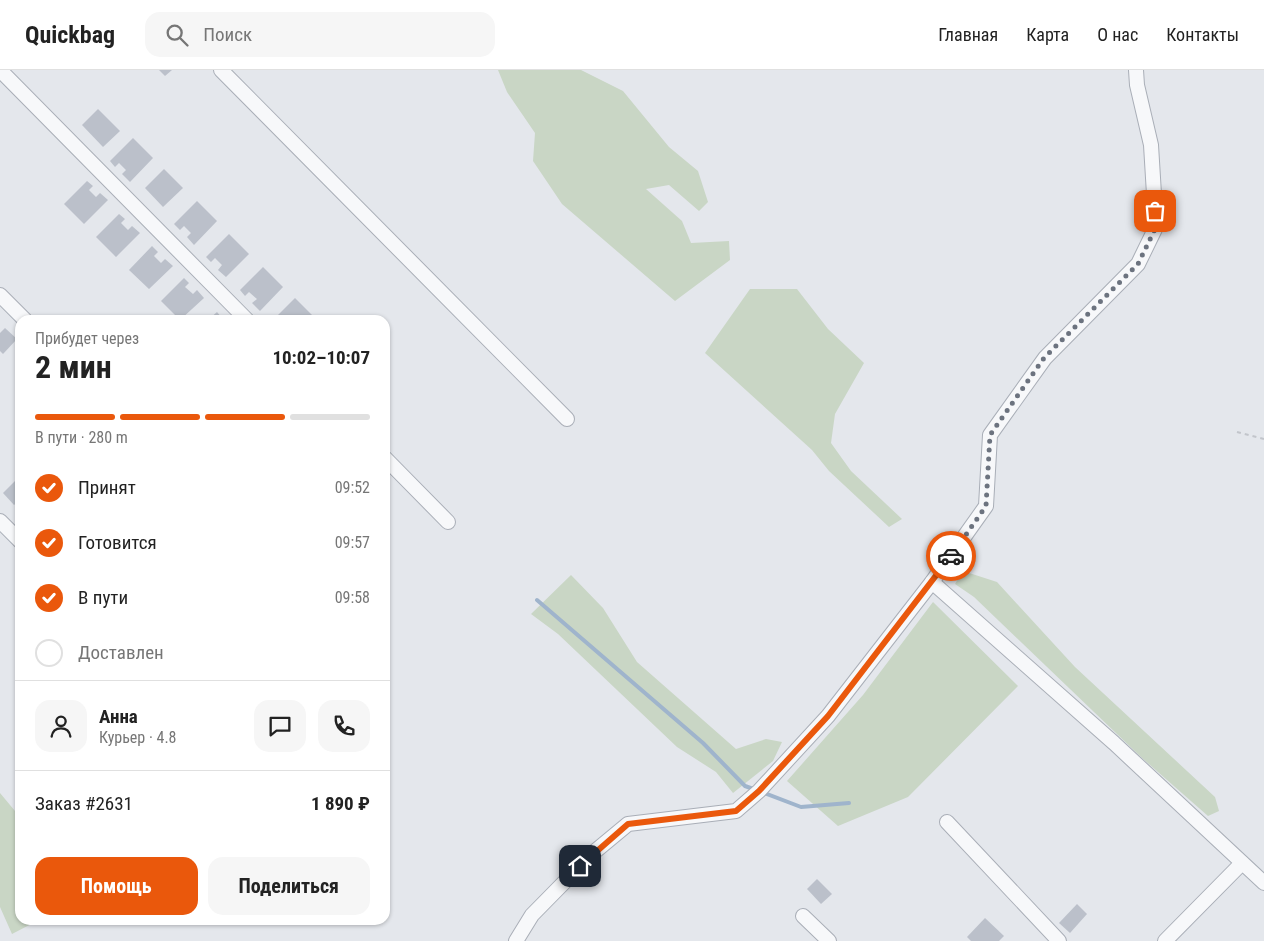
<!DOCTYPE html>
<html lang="ru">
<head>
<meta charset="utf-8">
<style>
	body { margin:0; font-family:"Roboto Condensed",sans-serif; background:#f6f6f6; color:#222; height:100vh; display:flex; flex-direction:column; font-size:19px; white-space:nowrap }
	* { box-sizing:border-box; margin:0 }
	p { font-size:16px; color:#767676 }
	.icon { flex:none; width:28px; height:28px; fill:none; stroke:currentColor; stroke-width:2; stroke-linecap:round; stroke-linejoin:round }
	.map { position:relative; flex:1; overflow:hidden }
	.sheet { position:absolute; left:15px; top:245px; width:375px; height:610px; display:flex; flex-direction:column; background:#fff; border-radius:15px; box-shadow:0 1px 4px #0004 }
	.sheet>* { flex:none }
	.pin { position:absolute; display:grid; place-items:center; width:42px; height:42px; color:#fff; margin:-21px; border-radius:10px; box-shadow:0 2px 8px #0006 }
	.courier { position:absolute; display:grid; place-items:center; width:50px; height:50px; margin:-25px; border:4px solid #ea580c; border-radius:50%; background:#fff; color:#222; box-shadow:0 1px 6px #0007 }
	.head em { font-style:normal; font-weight:700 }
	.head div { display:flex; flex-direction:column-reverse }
	.head { display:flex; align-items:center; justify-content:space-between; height:85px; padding:0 20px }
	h1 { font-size:32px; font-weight:700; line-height:38px }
	.bar { display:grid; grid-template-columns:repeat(4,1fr); gap:8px 5px; align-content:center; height:60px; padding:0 20px }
	.bar i { height:6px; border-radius:4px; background:#e0e0e0 }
	.bar .active { background:#ea580c }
	.bar p { grid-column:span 4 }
	.line { display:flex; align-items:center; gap:12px; padding:0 20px; border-top:1px solid #e0e0e0 }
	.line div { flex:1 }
	.round { display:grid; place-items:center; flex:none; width:52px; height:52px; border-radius:15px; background:#f6f6f6 }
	ol { padding:0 20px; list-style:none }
	li { display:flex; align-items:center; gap:15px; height:55px }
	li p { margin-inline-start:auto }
	li .icon { padding:5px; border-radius:50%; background:#ea580c; color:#fff; stroke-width:4 }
	li:last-child { color:#767676 }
	li i { width:28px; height:28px; border:2px solid #e0e0e0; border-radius:50% }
	.action { display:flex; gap:10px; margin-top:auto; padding:10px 20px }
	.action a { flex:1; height:58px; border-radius:15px; background:#ea580c; color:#fff; font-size:20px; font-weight:700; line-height:58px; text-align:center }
	.action a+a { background:#f6f6f6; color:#222 }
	header { display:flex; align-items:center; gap:30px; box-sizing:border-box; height:70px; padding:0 25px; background:#fff; border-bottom:1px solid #e0e0e0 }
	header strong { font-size:24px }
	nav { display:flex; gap:28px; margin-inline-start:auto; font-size:18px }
	.search { width:350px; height:45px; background:#f6f6f6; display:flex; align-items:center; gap:12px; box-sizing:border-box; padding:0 18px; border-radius:15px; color:#767676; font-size:19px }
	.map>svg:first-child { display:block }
</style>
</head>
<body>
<header>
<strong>Quickbag</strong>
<div class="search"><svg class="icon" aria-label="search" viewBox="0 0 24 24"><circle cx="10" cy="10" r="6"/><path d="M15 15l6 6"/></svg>Поиск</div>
<nav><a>Главная</a><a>Карта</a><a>О нас</a><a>Контакты</a></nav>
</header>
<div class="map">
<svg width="1264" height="871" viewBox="0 0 1264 871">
	<rect width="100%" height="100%" fill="#e4e7ec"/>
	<g fill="#c9d6c5">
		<path d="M498,0H581L623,21L669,77L698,101L708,132L699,141L669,115L646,119L682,151L691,173L729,171L730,190L675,231L562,134L533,91L535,63L507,22Z"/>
		<path d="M750,219H797L828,259L864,293L835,344L831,373L851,401L902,449L889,457L829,401L812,380L705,283Z"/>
		<path d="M963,501L997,512L1075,597L1215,727L1219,741L1208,746L1142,688L974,527L955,514Z"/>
		<path d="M571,505L603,538L637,592L736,679L766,669L782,672L773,691L733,723L716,702L677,677L558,564L531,544Z"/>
		<path d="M933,532L1018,616L908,727L838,756L787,711L863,625Z"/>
		<path d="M0,723L20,747V850H39L12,864L0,837Z"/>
	</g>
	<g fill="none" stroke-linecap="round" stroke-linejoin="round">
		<g stroke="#9fb4cc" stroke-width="4">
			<path d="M537,530L703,673L745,716L756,720"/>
			<path d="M762,722L801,737L849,733"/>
		</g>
	</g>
	<g fill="#bbc0ca">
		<path d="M159,0H172L165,6Z"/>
		<path d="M98,39L120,61L103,77L82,55Z"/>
		<path d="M133,68L153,88L130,112L122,104L126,100L119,93L115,97L110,91Z"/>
		<path d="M164,99L183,118L163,137L145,118Z"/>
		<path d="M87,111L93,116L89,120L96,127L100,123L108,130L84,154L64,134Z"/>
		<path d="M197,131L217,151L194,175L187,167L191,163L184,156L180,160L174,154Z"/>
		<path d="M119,144L125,149L121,153L128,160L132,156L140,163L116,187L96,167Z"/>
		<path d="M229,164L249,184L226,207L218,200L222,195L215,188L211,192L206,187Z"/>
		<path d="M152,176L158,182L154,186L161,193L165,189L173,196L149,219L129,200Z"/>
		<path d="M263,197L283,217L260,241L252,233L257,229L249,222L245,226L240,220Z"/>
		<path d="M184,208L189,213L185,217L193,224L197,220L204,228L180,250L161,231Z"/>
		<path d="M295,228L315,248L313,250H273Z"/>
		<path d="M217,242L222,248L208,250Z"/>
		<path d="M5,258L17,269L3,284L0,281V263Z"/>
		<path d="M20,406V430L14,435L3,423Z"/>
		<path d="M817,809L832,824L821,834L807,819Z"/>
		<path d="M1077,834L1087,844L1070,863L1059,853Z"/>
		<path d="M985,848L1004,866L999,871H971L967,867Z"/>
	</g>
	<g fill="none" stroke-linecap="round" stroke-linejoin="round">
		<defs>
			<g id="minor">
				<path d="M0,0L247,250"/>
				<path d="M221,0L567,349"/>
				<path d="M0,225L25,250"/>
				<path d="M385,388L448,452"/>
				<path d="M0,451L20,471"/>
				<path d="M932,512L1114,673L1264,813"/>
				<path d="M947,752L1059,871"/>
				<path d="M803,846L829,871"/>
				<path d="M516,871L532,845L593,783L628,754L736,741L759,721L828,646L932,512L986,436L990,365L1045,288L1138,194L1156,157L1151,75L1137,15L1136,0"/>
				<path d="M1165,871L1242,793"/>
			</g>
		</defs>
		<use href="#minor" stroke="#a9aeb7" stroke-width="16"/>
		<path stroke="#c2c5cb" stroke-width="2" stroke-dasharray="4 4" stroke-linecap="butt" d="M1237,362L1264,369"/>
		<use href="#minor" stroke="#f7f8fa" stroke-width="14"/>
	</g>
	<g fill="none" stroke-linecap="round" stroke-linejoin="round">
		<path stroke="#6c737f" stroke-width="5" stroke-dasharray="0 9" d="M951,486L986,436L990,365L1044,288L1138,194L1156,157L1155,141"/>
		<path stroke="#ea580c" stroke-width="6" d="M580,796L628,754L736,741L759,721L828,646L951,486"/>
	</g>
</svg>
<div class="pin" style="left:1155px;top:141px;background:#ea580c"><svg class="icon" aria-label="bag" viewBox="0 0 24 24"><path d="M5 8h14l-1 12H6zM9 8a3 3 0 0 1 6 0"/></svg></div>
<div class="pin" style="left:580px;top:796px;background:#1f2937"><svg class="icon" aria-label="home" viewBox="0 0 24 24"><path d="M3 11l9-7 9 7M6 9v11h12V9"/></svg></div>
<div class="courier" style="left:951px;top:486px"><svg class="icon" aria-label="car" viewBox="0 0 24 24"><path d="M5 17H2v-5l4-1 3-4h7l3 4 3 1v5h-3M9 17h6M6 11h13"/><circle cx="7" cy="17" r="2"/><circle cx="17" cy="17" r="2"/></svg></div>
<section class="sheet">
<div class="head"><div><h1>2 мин</h1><p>Прибудет через</p></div><em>10:02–10:07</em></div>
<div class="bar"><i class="active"></i><i class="active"></i><i class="active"></i><i></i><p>В пути · 280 m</p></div>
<ol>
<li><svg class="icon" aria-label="check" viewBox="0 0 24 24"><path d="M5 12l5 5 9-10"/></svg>Принят<p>09:52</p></li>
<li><svg class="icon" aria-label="check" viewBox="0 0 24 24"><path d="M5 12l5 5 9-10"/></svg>Готовится<p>09:57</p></li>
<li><svg class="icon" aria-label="check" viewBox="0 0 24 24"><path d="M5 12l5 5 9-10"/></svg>В пути<p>09:58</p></li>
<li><i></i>Доставлен</li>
</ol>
<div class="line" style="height:90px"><a class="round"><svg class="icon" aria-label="person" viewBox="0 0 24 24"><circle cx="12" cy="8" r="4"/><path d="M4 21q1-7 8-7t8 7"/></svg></a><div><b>Анна</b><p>Курьер · 4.8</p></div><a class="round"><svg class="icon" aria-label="chat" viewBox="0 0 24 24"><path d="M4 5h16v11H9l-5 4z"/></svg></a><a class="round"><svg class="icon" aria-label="phone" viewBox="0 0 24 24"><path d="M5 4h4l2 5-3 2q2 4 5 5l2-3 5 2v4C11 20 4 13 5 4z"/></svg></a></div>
<div class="line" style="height:65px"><div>Заказ #2631</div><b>1 890 ₽</b></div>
<div class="action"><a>Помощь</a><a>Поделиться</a></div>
</section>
</div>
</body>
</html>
